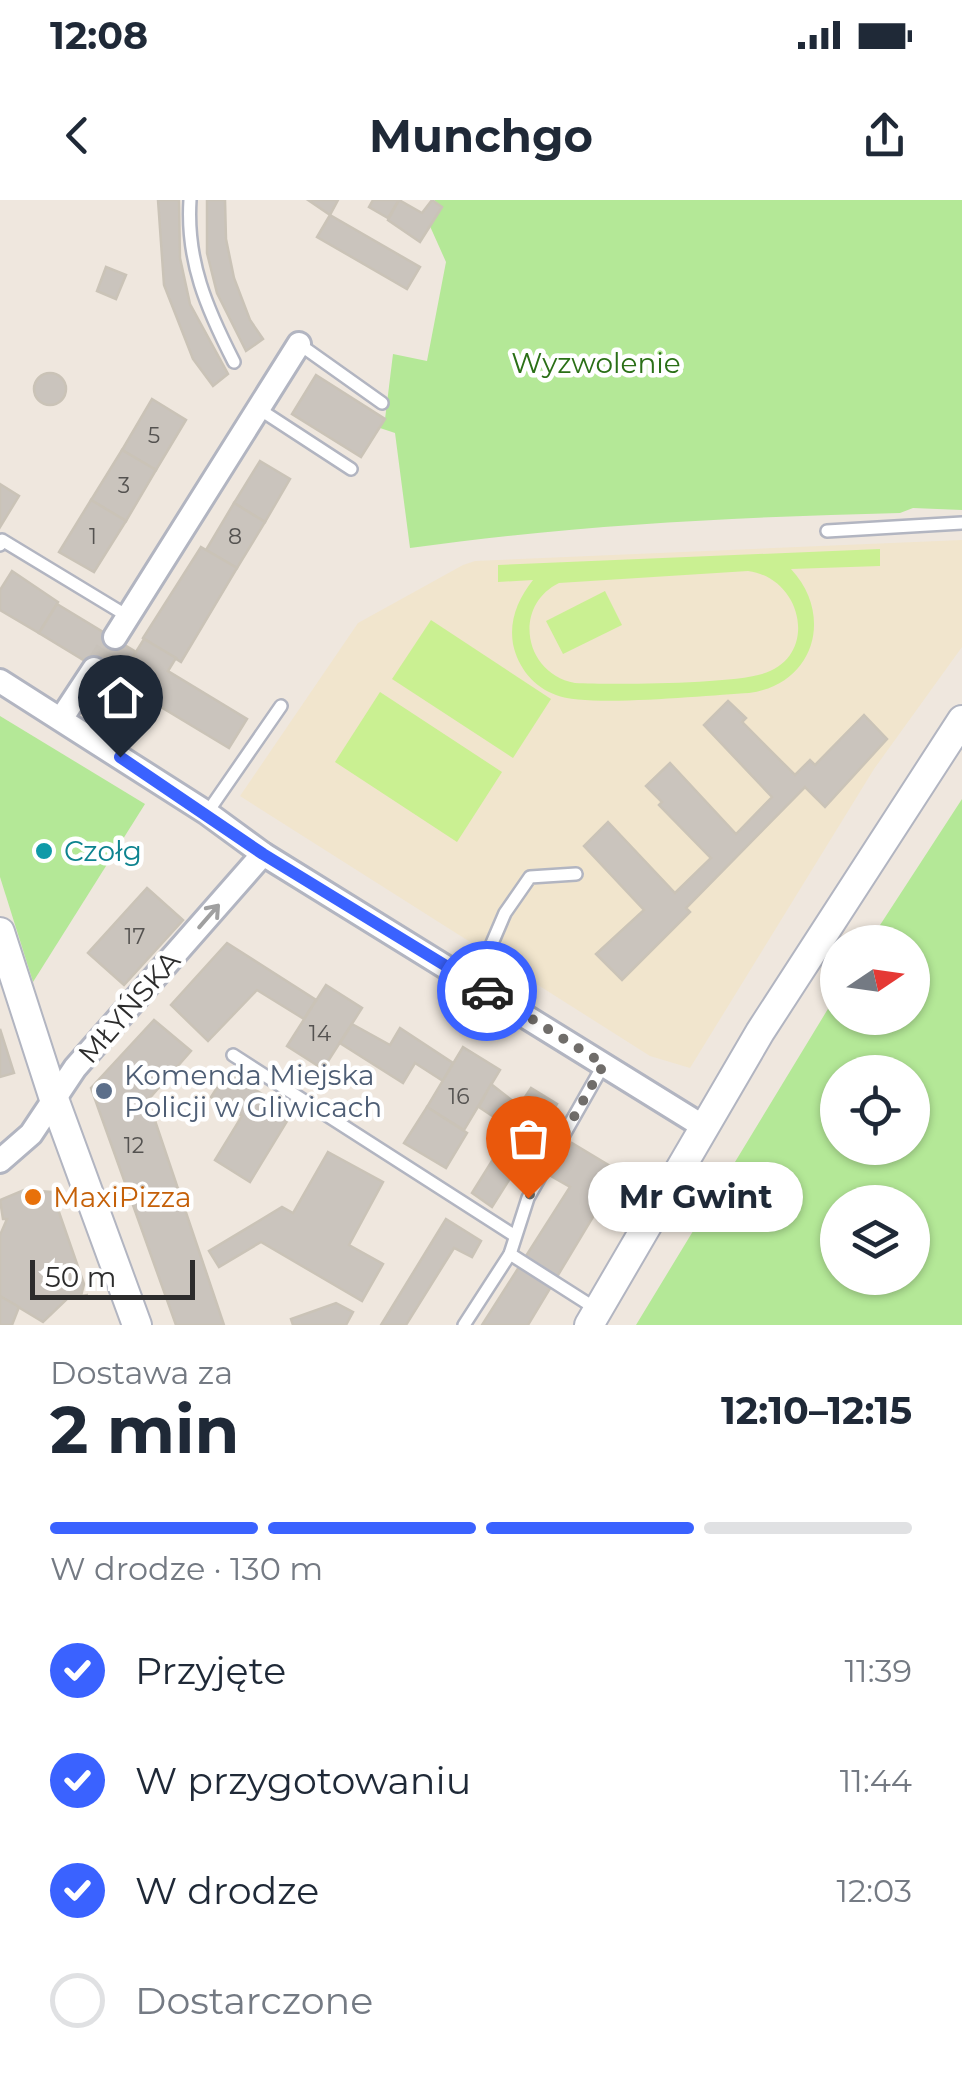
<!DOCTYPE html>
<html lang="pl">
<head>
<meta charset="utf-8">
<style>
	body { margin:0; font-family:Montserrat,sans-serif; background:#f6f6f7; color:#1f2937; height:100vh; display:flex; flex-direction:column; font-size:38px; white-space:nowrap }
	* { box-sizing:border-box; margin:0 }
	p { font-size:32px; color:#747a83 }
	.icon { flex:none; width:55px; height:55px; fill:none; stroke:currentColor; stroke-width:2; stroke-linecap:round; stroke-linejoin:round }
	.map { position:relative; height:1125px; overflow:hidden }
	.sheet { display:flex; flex-direction:column; background:#fff; flex:1 }
	.sheet>* { flex:none }
	.needle { width:65px; rotate:77deg }
	.controls { position:absolute; left:820px; top:725px; display:grid; gap:20px }
	.controls a { display:grid; place-items:center; width:110px; height:110px; border-radius:50%; background:#fff; box-shadow:0 2px 8px #0004; font-size:50px }
	.scale { position:absolute; left:30px; bottom:25px; width:165px; box-sizing:border-box; padding-left:10px; border:5px solid #2c2c2c; border-top:0; font-size:28px; line-height:35px; white-space:nowrap; color:#2c2c2c; -webkit-text-stroke:8px #fff; paint-order:stroke }
	.pin { position:absolute; display:grid; place-items:center; width:85px; height:85px; color:#fff; margin:-102px -42px; border-radius:50% 50% 50% 0; rotate:-45deg; box-shadow:0 0 10px #0007 }
	.pin .icon { rotate:45deg }
	.courier { position:absolute; display:grid; place-items:center; width:100px; height:100px; margin:-50px; border:8px solid #3a62ff; border-radius:50%; background:#fff; color:#222; box-shadow:0 2px 12px #0007 }
	.bubble { position:absolute; height:70px; border-radius:35px; background:#fff; box-shadow:0 2px 8px #0004; font-size:32px; font-weight:700; line-height:70px; text-align:center }
	.overview em { font-style:normal; font-weight:700 }
	.overview div { display:flex; flex-direction:column-reverse }
	.overview { display:flex; align-items:center; justify-content:space-between; height:170px; padding:0 50px }
	h1 { font-size:65px; font-weight:700; line-height:75px }
	.bar { display:grid; grid-template-columns:repeat(4,1fr); gap:15px 10px; align-content:center; height:120px; padding:0 50px }
	.bar i { height:12px; border-radius:8px; background:#e0e1e3 }
	.bar .active { background:#3a62ff }
	.bar p { grid-column:span 4 }
	ol { padding:0 50px; list-style:none }
	li { display:flex; align-items:center; gap:30px; height:110px }
	li p { margin-inline-start:auto }
	li .icon { padding:10px; border-radius:50%; background:#3a62ff; color:#fff; stroke-width:4 }
	li:last-child { color:#747a83 }
	li i { width:55px; height:55px; border:5px solid #e0e1e3; border-radius:50% }
	.status { display:flex; justify-content:space-between; align-items:center; height:70px; padding:0 50px; background:#fff; direction:ltr }
	.status svg { height:28px; fill:currentColor }
	header { display:flex; justify-content:space-between; align-items:center; height:130px; padding:0 50px; background:#fff; font-size:45px; font-weight:700 }
	.map>svg:first-child { display:block }
</style>
</head>
<body>
<div class="status"><b>12:08</b><svg viewBox="0 0 49 12"><path d="M0 12V9h3v3zM5 12V6h3v6zM10 12V3h3v9zM15 12V0h3v12zM26 1h20v11H26zM47 4h2v5h-2z"/></svg></div>
<header><svg class="icon" aria-label="back" viewBox="0 0 24 24"><path d="M15 5l-7 7 7 7"/></svg>Munchgo<svg class="icon" aria-label="share" viewBox="0 0 24 24"><path d="M12 15V3M7 8l5-5 5 5M5 13v7h14v-7"/></svg></header>
<div class="map">
<svg width="962" height="1125" viewBox="0 0 962 1125">
	<rect width="100%" height="100%" fill="#efe7de"/>
	<path fill="#f1e5cd" d="M962,340V447L874,569L690,868L650,856L240,596L358,423L463,365L475,361Z"/>
	<g fill="#b4e897" fill-rule="evenodd">
		<path d="M434,0H962V310L913,308L900,313C735,317 574,325 410,348L395,233L380,228L385,219L393,154L427,161L446,62L429,24L442,7Z"/>
		<path d="M0,516L145,604L33,782L0,677Z"/>
		<path d="M962,599V1125H636L837,794L838,818H912V742H869ZM912,872V948H838V872ZM912,1002V1078H838V1002Z"/>
	</g>
	<g fill="#caf092" fill-rule="evenodd">
		<path d="M880,349V366L791,369C834,415 815,484 749,493C709,495 588,508 556,495C534,487 518,468 513,444C509,420 518,399 533,380L498,382V365ZM748,371C803,378 820,457 762,474C730,484 611,485 575,483C524,474 512,406 559,383Z"/>
		<path d="M605,391L622,425L563,454L546,421Z"/>
		<path d="M431,420L551,499L513,558L392,479Z"/>
		<path d="M380,492L502,572L457,642L335,562Z"/>
	</g>
	<g fill="#cac4bd" stroke="#cac3b7" stroke-width="2.5">
		<path d="M158,0H179L180,58L190,104L228,174L213,186L193,159L164,85Z"/>
		<path d="M207,0H225L226,39L234,78L250,120L263,139L246,151L217,93L207,53Z"/>
		<path d="M308,0H338L330,15Z"/>
		<path d="M373,0H399L388,18L369,7Z"/>
		<path d="M399,0L422,13L432,0L442,7L420,42L388,20Z"/>
		<path d="M330,15L420,67L407,89L317,37Z"/>
		<path d="M106,67L126,75L116,99L97,91Z"/>
		<circle cx="50" cy="189" r="16"/>
		<path d="M316,175L385,219L361,257L292,214Z"/>
		<path d="M152,199L186,220L156,270L122,250Z"/>
		<path d="M122,250L156,270L126,321L91,300Z"/>
		<path d="M260,261L290,279L265,322L234,303Z"/>
		<path d="M0,284L19,296L0,327Z"/>
		<path d="M91,300L126,321L94,372L59,352Z"/>
		<path d="M234,303L265,322L237,368L206,350Z"/>
		<path d="M201,347L237,368L181,462L143,438Z"/>
		<path d="M12,371L58,402L39,433L0,410V390Z"/>
		<path d="M57,404L136,452L118,481L39,433Z"/>
		<path d="M144,439L176,458L168,471L247,519L229,548L118,481Z"/>
		<path d="M728,501L746,518L742,522L795,575L810,560L815,565L864,515L887,539L825,607L805,587L686,708L690,712L622,780L596,754L644,710L584,646L608,622L675,693L711,658L659,605L662,602L646,586L670,563L736,634L772,597L704,525Z"/>
		<path d="M147,688L183,720L124,785L88,753Z"/>
		<path d="M227,743L316,800L304,819L257,790L208,841L171,805Z"/>
		<path d="M326,785L362,808L323,869L287,846Z"/>
		<path d="M154,820L191,851L148,900L224,1125H176L91,888Z"/>
		<path d="M352,824L390,845L400,828L453,863L443,881L415,863L403,883L340,843Z"/>
		<path d="M0,829L14,873L0,877Z"/>
		<path d="M463,847L500,870L464,930L427,907Z"/>
		<path d="M227,872L292,913L250,982L215,960L242,916L211,897Z"/>
		<path d="M491,884L519,906L531,888L557,904L492,1007L472,993L512,929L479,907Z"/>
		<path d="M427,907L467,933L446,968L404,943Z"/>
		<path d="M572,943L620,972L528,1125H482L570,987L551,976Z"/>
		<path d="M328,952L383,982L349,1045L383,1064L362,1101L261,1042L219,1067L209,1051L282,1007L293,1013Z"/>
		<path d="M24,990L52,992L84,1084L81,1096L88,1095L80,1097L70,1096L43,1122L0,1096V1035L7,1019H3L0,1000Z"/>
		<path d="M446,1019L481,1041L472,1057L454,1048L406,1125H381Z"/>
		<path d="M0,1096L19,1107L12,1125H0Z"/>
		<path d="M336,1103L353,1112L346,1125H293L291,1119Z"/>
	</g>
	<g fill="none" stroke-linecap="round" stroke-linejoin="round">
		<path stroke="#c8c2ba" stroke-width="22" stroke-dasharray="22 11" stroke-linecap="butt" d="M94,469L115,437"/>
		<defs>
			<g id="service">
				<path d="M190,0C186,61 207,109 234,162"/>
				<path d="M299,144L382,203"/>
				<path d="M259,209L351,269"/>
				<path d="M827,331L962,323"/>
				<path d="M0,345L2,340L129,417"/>
				<path d="M207,613L281,506"/>
				<path d="M475,783L505,713L530,677L576,674"/>
				<path d="M233,855L515,1036"/>
				<path d="M510,1054L598,1110"/>
				<path d="M464,1125L510,1054L528,998L604,864"/>
			</g>
			<g id="minor">
				<path d="M115,437L299,144"/>
				<path d="M0,481L207,613L263,654L704,927"/>
				<path d="M61,519L94,469"/>
				<path d="M0,961L31,934L75,868L263,654"/>
			</g>
			<g id="tertiary">
				<path d="M0,732L53,896L137,1125"/>
				<path d="M589,1125L760,832L962,520"/>
			</g>
		</defs>
		<use href="#service" stroke="#b2b5c1" stroke-width="16"/>
		<use href="#minor" stroke="#b2b5c1" stroke-width="28"/>
		<use href="#tertiary" stroke="#b2b5c1" stroke-width="32"/>
		<use href="#service" stroke="#fff" stroke-width="11"/>
		<use href="#minor" stroke="#fff" stroke-width="22"/>
		<use href="#tertiary" stroke="#fff" stroke-width="28"/>
	</g>
	<defs><path id="oneway-shaft" d="M-6 0H5M1.5-3L5.5 0L1.5 3" fill="none" stroke-width="1.6" stroke-linecap="round" stroke-linejoin="round" transform="scale(2.5)"/></defs>
	<use stroke="#a0a0a0" href="#oneway-shaft" transform="translate(209 716) rotate(-49)"/>
	<g fill="none" stroke-linecap="round" stroke-linejoin="round">
		<path stroke="#706d6a" stroke-width="10" stroke-dasharray="0 18" d="M487,791L604,864L528,998"/>
		<path stroke="#3a62ff" stroke-width="12" d="M120,557L263,654L487,791"/>
	</g>
	<circle fill="#0f9aa8" stroke="#fff" stroke-width="4" cx="44" cy="651" r="10"/>
	<circle fill="#5c6f8a" stroke="#fff" stroke-width="4" cx="104" cy="891" r="10"/>
	<circle fill="#e8710a" stroke="#fff" stroke-width="4" cx="33" cy="997" r="10"/>
	<g text-anchor="middle" dominant-baseline="central" stroke-width="9" stroke-linejoin="round" paint-order="stroke">
		<g font-size="22" fill="#545250">
			<text x="154" y="235">5</text>
			<text x="124" y="285">3</text>
			<text x="93" y="336">1</text>
			<text x="235" y="336">8</text>
			<text x="135" y="736">17</text>
			<text x="320" y="833">14</text>
			<text x="459" y="896">16</text>
			<text x="134" y="945">12</text>
		</g>
		<g font-size="28" fill="#2a6f16" stroke="#fff">
			<text x="596" y="163">Wyzwolenie</text>
		</g>
		<g font-size="28" fill="#0d838f" stroke="#fff" text-anchor="start">
			<text x="64" y="651">Czołg</text>
		</g>
		<g font-size="28" fill="#2c2c2c" stroke="#fff">
			<text transform="translate(129 807) rotate(-49)">MŁYŃSKA</text>
		</g>
		<g font-size="28" fill="#4e5e75" stroke="#fff" text-anchor="start">
			<text x="124" y="875">Komenda Miejska<tspan x="124" dy="32">Policji w Gliwicach</tspan></text>
		</g>
		<g font-size="28" fill="#c56008" stroke="#fff" text-anchor="start">
			<text x="53" y="997">MaxiPizza</text>
		</g>
	</g>
</svg>
<div class="controls">
<a><svg class="needle" viewBox="-14 -14 28 28"><path d="M0-13l5 13h-10z" fill="#e53935"/><path d="M0 13l5-13h-10z" fill="#747a83"/></svg></a>
<a><svg class="icon" aria-label="locate" viewBox="0 0 24 24"><circle cx="12" cy="12" r="6"/><path d="M12 2v4M12 18v4M2 12h4M18 12h4"/></svg></a>
<a><svg class="icon" aria-label="layers" viewBox="0 0 24 24"><path d="M12 4l9 5-9 5-9-5zM3 14l9 5 9-5"/></svg></a>
</div>
<div class="scale">50 m</div>
<div class="pin" style="left:528px;top:998px;background:#ea580c"><svg class="icon" aria-label="bag" viewBox="0 0 24 24"><path d="M5 8h14l-1 12H6zM9 8a3 3 0 0 1 6 0"/></svg></div>
<div class="pin" style="left:120px;top:557px;background:#1f2937"><svg class="icon" aria-label="home" viewBox="0 0 24 24"><path d="M3 11l9-7 9 7M6 9v11h12V9"/></svg></div>
<div class="courier" style="left:487px;top:791px"><svg class="icon" aria-label="car" viewBox="0 0 24 24"><path d="M5 17H2v-5l4-1 3-4h7l3 4 3 1v5h-3M9 17h6M6 11h13"/><circle cx="7" cy="17" r="2"/><circle cx="17" cy="17" r="2"/></svg></div>
<div class="bubble" style="left:588px;top:962px;width:215px">Mr Gwint</div>
</div>
<section class="sheet">
<div class="overview"><div><h1>2 min</h1><p>Dostawa za</p></div><em>12:10–12:15</em></div>
<div class="bar"><i class="active"></i><i class="active"></i><i class="active"></i><i></i><p>W drodze · 130 m</p></div>
<ol>
<li><svg class="icon" aria-label="check" viewBox="0 0 24 24"><path d="M5 12l5 5 9-10"/></svg>Przyjęte<p>11:39</p></li>
<li><svg class="icon" aria-label="check" viewBox="0 0 24 24"><path d="M5 12l5 5 9-10"/></svg>W przygotowaniu<p>11:44</p></li>
<li><svg class="icon" aria-label="check" viewBox="0 0 24 24"><path d="M5 12l5 5 9-10"/></svg>W drodze<p>12:03</p></li>
<li><i></i>Dostarczone</li>
</ol>
</section>
</body>
</html>
